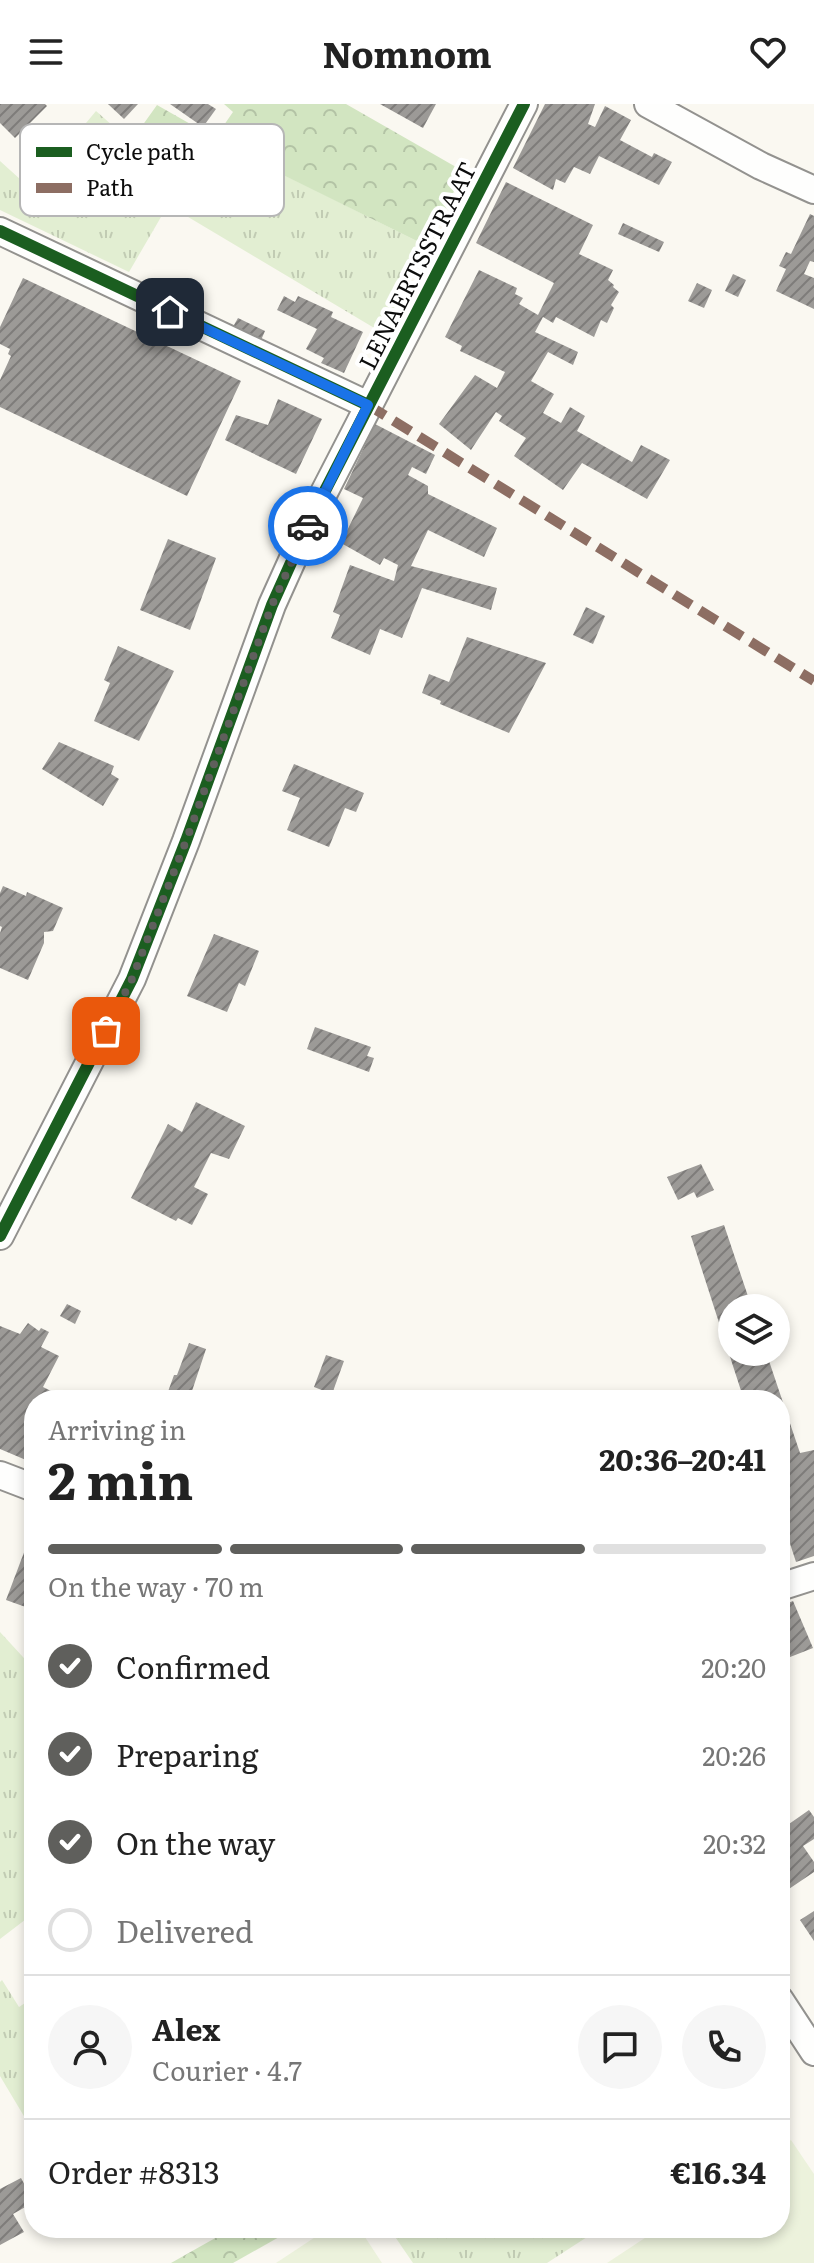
<!DOCTYPE html>
<html lang="en">
<head>
<meta charset="utf-8">
<style>
	body { margin:0; font-family:Literata,serif; background:#f6f6f6; color:#222; height:100vh; display:flex; flex-direction:column; font-size:30px; white-space:nowrap }
	* { box-sizing:border-box; margin:0 }
	p { font-size:26px; color:#767676 }
	.icon { flex:none; width:44px; height:44px; fill:none; stroke:currentColor; stroke-width:2; stroke-linecap:round; stroke-linejoin:round }
	.map { position:relative; flex:1; overflow:hidden }
	.sheet { position:absolute; left:24px; top:1286px; width:766px; height:848px; display:flex; flex-direction:column; background:#fff; border-radius:32px; box-shadow:0 4px 12px #0003 }
	.sheet>* { flex:none }
	.controls { position:absolute; left:718px; top:1190px; display:grid; gap:16px }
	.controls a { display:grid; place-items:center; width:72px; height:72px; border-radius:50%; background:#fff; box-shadow:0 4px 12px #0003; font-size:40px }
	.pin { position:absolute; display:grid; place-items:center; width:68px; height:68px; color:#fff; margin:-34px; border-radius:16px; box-shadow:0 4px 12px #0006 }
	.courier { position:absolute; display:grid; place-items:center; width:80px; height:80px; margin:-40px; border:6px solid #1a73e8; border-radius:50%; background:#fff; color:#222; box-shadow:0 2px 10px #0007 }
	.head em { font-style:normal; font-weight:700 }
	.head div { display:flex; flex-direction:column-reverse }
	.head { display:flex; align-items:center; justify-content:space-between; height:136px; padding:0 24px }
	h1 { font-size:52px; font-weight:700; line-height:60px }
	.bar { display:grid; grid-template-columns:repeat(4,1fr); gap:12px 8px; align-content:center; height:96px; padding:0 24px }
	.bar i { height:10px; border-radius:6px; background:#e0e0e0 }
	.bar .selected { background:#5f5f5c }
	.bar p { grid-column:span 4 }
	.line { display:flex; align-items:center; gap:20px; padding:0 24px; border-top:2px solid #e0e0e0 }
	.line div { flex:1 }
	.round { display:grid; place-items:center; flex:none; width:84px; height:84px; border-radius:42px; background:#f6f6f6 }
	ol { padding:0 24px; list-style:none }
	li { display:flex; align-items:center; gap:24px; height:88px }
	li p { margin-inline-start:auto }
	li .icon { padding:8px; border-radius:50%; background:#5f5f5c; color:#fff; stroke-width:4 }
	li:last-child { color:#767676 }
	li i { width:44px; height:44px; border:4px solid #e0e0e0; border-radius:50% }
	header { display:flex; justify-content:space-between; align-items:center; height:104px; padding:0 24px; background:#fff; font-size:36px; font-weight:700 }
	.map>svg:first-child { display:block }
</style>
</head>
<body>
<header><svg class="icon" aria-label="menu" viewBox="0 0 24 24"><path d="M4 6h16M4 12h16M4 18h16"/></svg>Nomnom<svg class="icon" aria-label="heart" viewBox="0 0 24 24"><path d="M12 20l-8-8c-3-5 5-10 8-4 3-6 11-1 8 4z"/></svg></header>
<div class="map">
<svg width="814" height="2159" viewBox="0 0 814 2159">
	<defs>
		<pattern id="grass-tufts" width="24" height="20" patternUnits="userSpaceOnUse" patternTransform="scale(2)"><rect width="24" height="20" fill="#e2eed2"/><path d="M3 7l-1-3M5 7V3M7 7l1-3M15 17l-1-3M17 17v-4M19 17l1-3" fill="none" stroke="#c1cbb3"/></pattern>
		<pattern id="forest-crowns" width="20" height="18" patternUnits="userSpaceOnUse" patternTransform="scale(2)"><rect width="20" height="18" fill="#d2e5c1"/><path d="M2 6a3 3 0 1 1 6 0M12 15a3 3 0 1 1 6 0" fill="none" stroke="#b3c3a5"/></pattern>
		<pattern id="building-hatch" width="6" height="6" patternUnits="userSpaceOnUse" patternTransform="scale(2)"><rect width="6" height="6" fill="#9c9a97"/><path d="M-1 1l2-2M0 6l6-6M5 7l2-2" fill="none" stroke="#7e7c7a"/></pattern>
	</defs>
	<rect width="100%" height="100%" fill="#faf8f1"/>
	<g fill="url(#grass-tufts)">
		<path d="M96,7L130,37L142,22L251,92L266,62L429,143L381,228L168,101L129,168L0,106V57L31,85Z"/>
		<path d="M0,1528L34,1565V1669L32,1671L34,1674V1809L0,1835Z"/>
		<path d="M2,1876L19,1903L34,1893V2029L0,1972V1878Z"/>
		<path d="M389,2124H601L547,2159H413Z"/>
	</g>
	<g fill="url(#forest-crowns)">
		<path d="M224,0H346L463,67L429,143L267,63L251,93L142,22L157,1L215,34L233,8Z"/>
		<path d="M233,2124H295L233,2159H171Z"/>
	</g>
	<g fill="#ecf2dc">
		<path d="M791,2036L814,2070V2159H607L660,2124H780V2044Z"/>
		<path d="M329,2124H359L382,2159H276Z"/>
	</g>
	<g fill="url(#building-hatch)">
		<path d="M0,0H45L47,2L15,34L0,19Z"/>
		<path d="M108,0H138L124,15Z"/>
		<path d="M170,0H208L216,5L203,23Z"/>
		<path d="M380,0H436L423,24Z"/>
		<path d="M545,0H595L588,20L595,23L605,2L631,16L620,36L652,53L654,49L672,58L659,81L599,52L590,70L574,63L565,79L556,75L553,86L513,64Z"/>
		<path d="M506,78L593,121L579,150L613,166L608,176L614,181L613,183L619,188L611,201L614,204L607,219L601,216L594,233L556,213L553,219L543,213L535,228L578,248L573,261L548,248L531,277L554,290L543,309L561,319L570,303L585,312L577,327L632,358L641,341L670,356L647,395L582,359L563,386L514,352L526,334L499,317L502,312L496,308L471,346L439,320L475,271L497,284L505,268L460,247L462,242L445,233L479,166L517,184L515,190L523,194L519,200L538,211L554,179L476,139Z"/>
		<path d="M810,110L814,112V158L810,157L804,170L814,174V205L776,187L786,165L779,162L786,148L791,150Z"/>
		<path d="M623,119L664,138L659,148L618,130Z"/>
		<path d="M733,170L746,176L738,193L725,187Z"/>
		<path d="M23,174L241,277L187,392L0,303V276L11,252L8,250L10,245L0,240V223Z"/>
		<path d="M697,179L712,186L704,204L688,197Z"/>
		<path d="M284,192L295,198L298,192L333,208L331,213L363,228L344,269L321,259L324,254L306,245L317,225L277,206Z"/>
		<path d="M238,214L265,227L258,243L230,228Z"/>
		<path d="M278,295L322,315L296,370L225,336L236,311L268,321Z"/>
		<path d="M375,320L435,351L426,370L412,363L408,371L428,382V390L497,424L484,453L428,426L411,462L497,484L491,506L422,484L402,534L380,525L370,551L331,534L340,511L333,508L350,461L394,477L398,461L384,454L380,461L341,439L363,394L344,385Z"/>
		<path d="M168,435L216,454L190,526L140,506Z"/>
		<path d="M586,503L605,512L593,540L573,531Z"/>
		<path d="M467,533L546,559L509,629L440,600L441,597L422,589L429,570L449,578Z"/>
		<path d="M118,542L174,567L139,637L94,617L110,579L104,576Z"/>
		<path d="M59,638L114,662L111,670L119,675L103,702L42,665Z"/>
		<path d="M294,660L364,689L356,708L345,704L329,743L287,726L300,694L282,687Z"/>
		<path d="M3,782L26,792L27,788L63,804L53,827L44,828V839L28,876L0,864V829L2,823L0,822V789Z"/>
		<path d="M214,830L259,847L245,882L239,879L227,908L187,892Z"/>
		<path d="M315,923L371,943L367,952L374,954L369,968L307,945Z"/>
		<path d="M196,998L245,1022L229,1055L211,1049L194,1083L208,1090L192,1121L178,1114L176,1117L131,1094L168,1020L182,1028Z"/>
		<path d="M701,1060L714,1086L697,1094L694,1088L678,1096L667,1073Z"/>
		<path d="M724,1121L752,1204H732V1248H766L800,1349L814,1346V1452L796,1458L780,1409V1296H744L691,1132Z"/>
		<path d="M67,1200L81,1207L75,1220L60,1212Z"/>
		<path d="M28,1219L39,1227L41,1224L49,1228L41,1243L59,1252L43,1283L59,1291L56,1296H34V1340L26,1356L0,1345V1222L20,1230Z"/>
		<path d="M189,1239L206,1245L189,1296H165L174,1271H177Z"/>
		<path d="M326,1251L344,1257L332,1290L314,1283Z"/>
		<path d="M31,1430L34,1432V1506L6,1496Z"/>
		<path d="M793,1497L813,1544L780,1557V1502Z"/>
		<path d="M809,1706L814,1713V1735L803,1742L814,1758V1768L783,1789L780,1785V1720L786,1716L789,1720Z"/>
		<path d="M814,1807V1837L800,1816Z"/>
		<path d="M21,2074L34,2098L13,2110L24,2128L0,2141V2085Z"/>
	</g>
	<g fill="none" stroke-linecap="round" stroke-linejoin="round">
		<defs>
			<g id="street">
				<path d="M648,0L761,62L814,86"/>
				<path d="M0,127L368,301"/>
				<path d="M0,1132L132,875L186,737L272,501L313,410L524,0"/>
				<path d="M0,1371L34,1384"/>
				<path d="M780,1483L814,1472"/>
				<path d="M780,1896L814,1948"/>
			</g>
		</defs>
		<use href="#street" stroke="#93928f" stroke-width="30"/>
		<use href="#street" stroke="#fefefd" stroke-width="26"/>
		<path stroke="#8d6e63" stroke-width="10" stroke-dasharray="20 10" stroke-linecap="butt" d="M368,301L814,577"/>
		<defs>
			<g id="cycleway">
				<path d="M0,127L368,301"/>
				<path d="M0,1132L132,875L186,737L272,501L313,410L524,0"/>
			</g>
		</defs>
		<use href="#cycleway" stroke="#fff" stroke-width="17"/>
		<use href="#cycleway" stroke="#1b5e20" stroke-width="12"/>
	</g>
	<g fill="none" stroke-linecap="round" stroke-linejoin="round">
		<path stroke="#5f5f5c" stroke-width="8" stroke-dasharray="0 14.4" d="M106,927L132,875L186,737L272,501L308,422"/>
		<path stroke="#1a73e8" stroke-width="10" d="M170,208L368,301L308,422"/>
	</g>
	<g text-anchor="middle" dominant-baseline="central" stroke-width="8" stroke-linejoin="round" paint-order="stroke">
		<g font-size="24" fill="#0c0c0c" stroke="#fff">
			<text transform="translate(416 161) rotate(-63)">LENAERTSSTRAAT</text>
		</g>
	</g>
	<rect x="20" y="20" width="264" height="92" rx="12" fill="#fff" stroke="#b6b6b6" stroke-width="2"/>
	<rect x="36" y="43" width="36" height="10" fill="#1b5e20"/>
	<rect x="36" y="79" width="36" height="10" fill="#8d6e63"/>
	<g font-size="22" fill="#0c0c0c">
		<text x="86" y="56">Cycle path</text>
		<text x="86" y="92">Path</text>
	</g>
</svg>
<div class="controls">
<a><svg class="icon" aria-label="layers" viewBox="0 0 24 24"><path d="M12 4l9 5-9 5-9-5zM3 14l9 5 9-5"/></svg></a>
</div>
<div class="pin" style="left:106px;top:927px;background:#ea580c"><svg class="icon" aria-label="bag" viewBox="0 0 24 24"><path d="M5 8h14l-1 12H6zM9 8a3 3 0 0 1 6 0"/></svg></div>
<div class="pin" style="left:170px;top:208px;background:#1f2937"><svg class="icon" aria-label="home" viewBox="0 0 24 24"><path d="M3 11l9-7 9 7M6 9v11h12V9"/></svg></div>
<div class="courier" style="left:308px;top:422px"><svg class="icon" aria-label="car" viewBox="0 0 24 24"><path d="M5 17H2v-5l4-1 3-4h7l3 4 3 1v5h-3M9 17h6M6 11h13"/><circle cx="7" cy="17" r="2"/><circle cx="17" cy="17" r="2"/></svg></div>
<section class="sheet">
<div class="head"><div><h1>2 min</h1><p>Arriving in</p></div><em>20:36–20:41</em></div>
<div class="bar"><i class="selected"></i><i class="selected"></i><i class="selected"></i><i></i><p>On the way · 70 m</p></div>
<ol>
<li><svg class="icon" aria-label="check" viewBox="0 0 24 24"><path d="M5 12l5 5 9-10"/></svg>Confirmed<p>20:20</p></li>
<li><svg class="icon" aria-label="check" viewBox="0 0 24 24"><path d="M5 12l5 5 9-10"/></svg>Preparing<p>20:26</p></li>
<li><svg class="icon" aria-label="check" viewBox="0 0 24 24"><path d="M5 12l5 5 9-10"/></svg>On the way<p>20:32</p></li>
<li><i></i>Delivered</li>
</ol>
<div class="line" style="height:144px"><a class="round"><svg class="icon" aria-label="person" viewBox="0 0 24 24"><circle cx="12" cy="8" r="4"/><path d="M4 21q1-7 8-7t8 7"/></svg></a><div><b>Alex</b><p>Courier · 4.7</p></div><a class="round"><svg class="icon" aria-label="chat" viewBox="0 0 24 24"><path d="M4 5h16v11H9l-5 4z"/></svg></a><a class="round"><svg class="icon" aria-label="phone" viewBox="0 0 24 24"><path d="M5 4h4l2 5-3 2q2 4 5 5l2-3 5 2v4C11 20 4 13 5 4z"/></svg></a></div>
<div class="line" style="height:104px"><div>Order #8313</div><b>€16.34</b></div>
</section>
</div>
</body>
</html>
